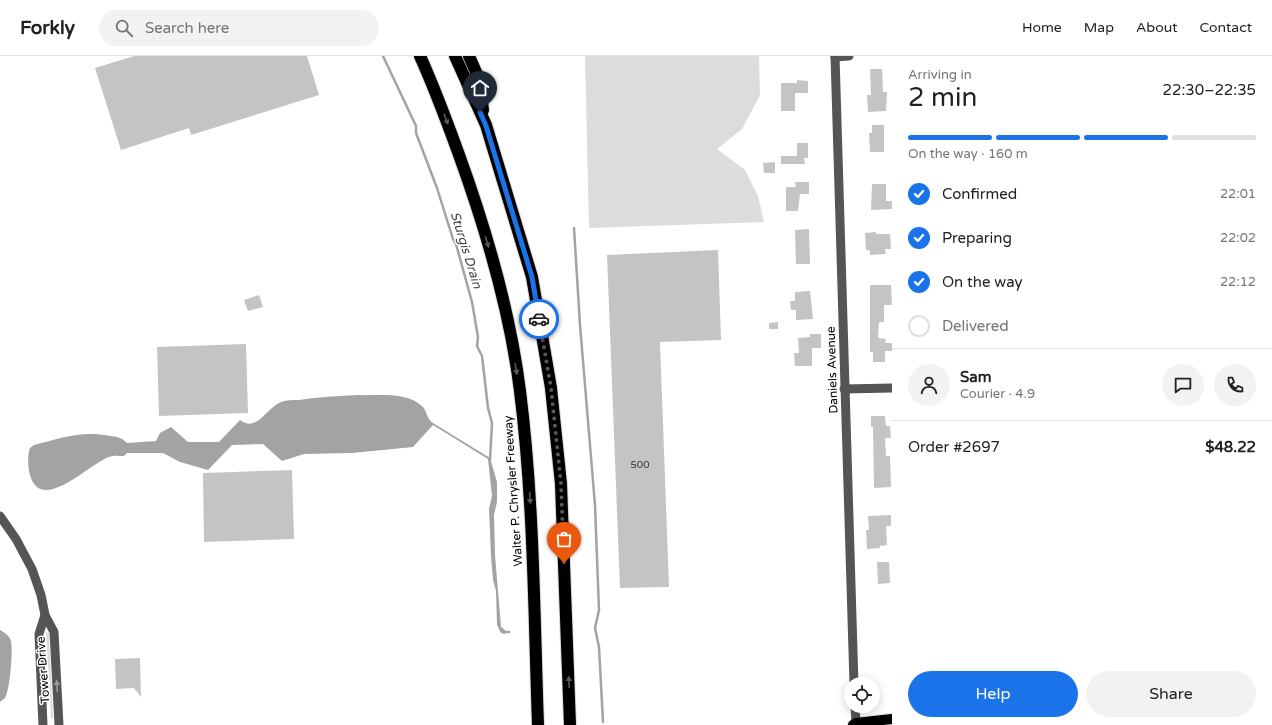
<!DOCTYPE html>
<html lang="en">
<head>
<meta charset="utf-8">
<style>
	body { margin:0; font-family:"Varela Round",sans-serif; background:#f2f2f2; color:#202124; height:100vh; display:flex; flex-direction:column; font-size:15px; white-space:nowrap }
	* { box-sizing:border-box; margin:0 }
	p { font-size:13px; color:#757577 }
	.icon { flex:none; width:22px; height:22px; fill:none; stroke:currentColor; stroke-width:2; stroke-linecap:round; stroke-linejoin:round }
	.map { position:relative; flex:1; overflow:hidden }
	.details { display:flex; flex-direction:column; background:#fff; width:380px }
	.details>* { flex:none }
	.fabs { position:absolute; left:844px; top:621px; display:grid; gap:8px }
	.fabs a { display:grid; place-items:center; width:36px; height:36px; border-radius:50%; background:#fff; box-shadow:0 2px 10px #0003; font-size:20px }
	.pin { position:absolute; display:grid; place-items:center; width:34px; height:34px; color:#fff; margin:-41px -17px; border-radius:50% 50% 50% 0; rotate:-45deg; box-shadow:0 0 4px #0007 }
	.pin .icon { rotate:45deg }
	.courier { position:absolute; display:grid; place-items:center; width:40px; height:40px; margin:-20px; border:3px solid #1a73e8; border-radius:50%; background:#fff; color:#222; box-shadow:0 1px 5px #0007 }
	.head em { font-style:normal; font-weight:600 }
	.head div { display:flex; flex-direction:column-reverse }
	.head { display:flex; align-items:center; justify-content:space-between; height:68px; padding:0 16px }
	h1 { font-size:26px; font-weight:600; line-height:30px }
	.bar { display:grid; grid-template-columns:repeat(4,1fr); gap:6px 4px; align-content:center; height:48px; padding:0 16px }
	.bar i { height:5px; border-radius:3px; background:#e0e0e0 }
	.bar .current { background:#1a73e8 }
	.bar p { grid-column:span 4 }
	.line { display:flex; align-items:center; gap:10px; padding:0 16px; border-top:1px solid #e0e0e0 }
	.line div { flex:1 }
	.round { display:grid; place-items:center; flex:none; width:42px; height:42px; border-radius:21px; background:#f2f2f2 }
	ol { padding:0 16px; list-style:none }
	li { display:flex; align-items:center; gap:12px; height:44px }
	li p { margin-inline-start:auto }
	li .icon { padding:4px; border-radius:50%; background:#1a73e8; color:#fff; stroke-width:4 }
	li:last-child { color:#757577 }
	li i { width:22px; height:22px; border:2px solid #e0e0e0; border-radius:50% }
	.primary-button { display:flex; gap:8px; margin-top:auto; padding:8px 16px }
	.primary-button a { flex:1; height:46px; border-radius:24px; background:#1a73e8; color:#fff; font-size:16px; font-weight:600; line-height:46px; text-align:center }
	.primary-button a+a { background:#f2f2f2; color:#202124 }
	header { display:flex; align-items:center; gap:24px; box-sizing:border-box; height:56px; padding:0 20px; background:#fff; border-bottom:1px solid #e0e0e0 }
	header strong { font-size:19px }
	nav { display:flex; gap:22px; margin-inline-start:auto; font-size:14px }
	.search { width:280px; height:36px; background:#f2f2f2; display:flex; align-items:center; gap:10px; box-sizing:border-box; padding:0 14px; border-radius:22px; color:#757577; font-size:15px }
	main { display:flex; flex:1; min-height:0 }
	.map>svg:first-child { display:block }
</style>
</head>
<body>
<header>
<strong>Forkly</strong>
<div class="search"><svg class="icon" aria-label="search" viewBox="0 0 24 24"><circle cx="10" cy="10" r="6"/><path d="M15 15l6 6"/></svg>Search here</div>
<nav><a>Home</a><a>Map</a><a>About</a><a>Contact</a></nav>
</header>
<main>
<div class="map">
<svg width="892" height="669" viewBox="0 0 892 669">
	<rect width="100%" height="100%" fill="#fff"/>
	<g fill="#dcdcdc">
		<path d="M585,0H759L760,39L742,73L717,93L745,114L758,140L764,166L589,172Z"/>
		<path d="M46,576L49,577L53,662L51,663Z"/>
	</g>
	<g fill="#a3a3a3">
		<path d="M358,339C378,340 407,335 423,351C427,356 427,363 433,367L490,402L497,426V446L494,459L495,499L501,571L505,574V578L501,577L497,569L496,535L493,524L491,500L489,453L492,440L488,403L433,369L413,391L352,397L304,398L282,405L263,388L232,389L208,414L180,406L163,397H127L124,400C119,400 113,399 109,401C90,407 41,459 30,419C28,412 27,400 30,392L34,389C61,382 82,374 111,380C118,381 122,382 127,387L156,385L160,377L171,371L188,386H219L240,364C257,377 266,352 281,346C286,344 293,344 299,344C319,341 338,340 358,339Z"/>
		<path d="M0,574C5,577 9,579 11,585C13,594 10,634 5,642C4,643 1,645 0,646Z"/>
	</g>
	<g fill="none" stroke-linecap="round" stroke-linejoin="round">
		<g stroke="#a3a3a3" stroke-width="2.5">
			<path d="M383,0L416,70V77L437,132L453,183L456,188L472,246L478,281L477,290L482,300L488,352L492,367L490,404"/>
			<path d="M574,172L580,269L595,449L599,554L595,572L599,591L603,666"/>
			<path d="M505,576H509"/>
		</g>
	</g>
	<g fill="#c4c4c4">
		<path d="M134,0H307L319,39L191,79L189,72L121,94L95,12Z"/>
		<path d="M870,13H882L883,36H887L886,55L868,56L867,39H871Z"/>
		<path d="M797,24L808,25V37H795V55H781V27H797Z"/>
		<path d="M872,69H884V96H870L869,77H872Z"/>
		<path d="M797,87H808V102H804L805,108H781V100H797Z"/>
		<path d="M775,106V117H764L763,107Z"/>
		<path d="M795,126H809V138H800L798,155H786V131H796Z"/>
		<path d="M872,128H886V145H892V153L871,154Z"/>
		<path d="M809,173L810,208H796L795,174Z"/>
		<path d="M876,176V178H890L891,193H885L886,198L870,199V194H866L865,177Z"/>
		<path d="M718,194L721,284L660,286L669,531L620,532L607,199Z"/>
		<path d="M870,229H891L892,249H884V266H879L878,282L886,283L885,287H892V295H885V306H873V296H870Z"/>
		<path d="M810,235L813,263L796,264V254H791L790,245H795V236Z"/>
		<path d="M259,239L263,251L248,255L244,244Z"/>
		<path d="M778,266V273H769V267Z"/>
		<path d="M810,278H821V292H812V310H795L794,297H799L798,282L810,281Z"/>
		<path d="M246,288L248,357L159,360L157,291Z"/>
		<path d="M871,360H885L886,370H890L891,382H885L886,400H890L891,431L874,432L873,370L871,371Z"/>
		<path d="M292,414L294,483L204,486L203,417Z"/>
		<path d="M891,459V470H886L887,489L880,490V492L867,493L866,474H869L868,460Z"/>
		<path d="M877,506H889L890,527L878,528Z"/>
		<path d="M140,602L141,641L134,632L116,633L115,603Z"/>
	</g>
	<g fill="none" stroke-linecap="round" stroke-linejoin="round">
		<defs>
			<path id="major" d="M853,669L856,667L892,663"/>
			<g id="highway">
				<path d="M420,0C434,31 446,63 458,96C486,173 510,254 520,335C534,446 534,558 538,669"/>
				<path d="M455,0L486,69L532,221L551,332L561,428L570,669"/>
				<path d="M469,0L479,23L483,54"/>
			</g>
		</defs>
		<use href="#major" stroke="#dbdbdb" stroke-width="12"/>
		<use href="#highway" stroke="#dbdbdb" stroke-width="14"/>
		<g stroke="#555" stroke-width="9">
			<path d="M835,0L854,628"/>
			<path d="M835,1L849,0"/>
			<path d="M844,333L892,332"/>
			<path d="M0,460L16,483L32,513L41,539L45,559L54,576L59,669"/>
			<path d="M855,650L856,667"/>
			<path d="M43,669L39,578L45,559"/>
		</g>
		<use href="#major" stroke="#000" stroke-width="10"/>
		<use href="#highway" stroke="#000" stroke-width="12"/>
	</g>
	<defs><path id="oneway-solid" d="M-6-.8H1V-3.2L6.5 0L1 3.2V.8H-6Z"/></defs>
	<g fill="#595959">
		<use href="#oneway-solid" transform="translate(446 63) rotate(70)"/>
		<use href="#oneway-solid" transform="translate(487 186) rotate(74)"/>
		<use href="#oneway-solid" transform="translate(516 313) rotate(80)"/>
		<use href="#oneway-solid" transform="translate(530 442) rotate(88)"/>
		<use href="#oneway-solid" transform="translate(569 626) rotate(-92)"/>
	</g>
	<use fill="#999" href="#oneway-solid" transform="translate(57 630) rotate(-93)"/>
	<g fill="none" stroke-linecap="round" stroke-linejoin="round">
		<path stroke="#595959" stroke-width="4" stroke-dasharray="0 7.2" d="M539,263L551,332L561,428L564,507"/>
		<path stroke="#1a73e8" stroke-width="5" d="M480,56L486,70L532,221L539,263"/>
	</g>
	<g text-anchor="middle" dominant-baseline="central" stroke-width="3" stroke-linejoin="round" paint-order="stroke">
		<g font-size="10" fill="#313131">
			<text x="640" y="409">500</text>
		</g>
		<g font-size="12" fill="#000" stroke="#fff">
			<text transform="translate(832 314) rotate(-92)">Daniels Avenue</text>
			<text transform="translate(513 435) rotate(-94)">Walter P. Chrysler Freeway</text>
			<text transform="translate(43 614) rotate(-94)">Tower Drive</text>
		</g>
		<g font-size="13" font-style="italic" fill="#444" stroke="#fff">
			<text transform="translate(466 194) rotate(73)">Sturgis Drain</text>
		</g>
	</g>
</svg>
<div class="fabs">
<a><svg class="icon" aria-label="locate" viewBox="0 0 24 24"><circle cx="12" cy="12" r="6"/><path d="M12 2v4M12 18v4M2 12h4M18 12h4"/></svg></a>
</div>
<div class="pin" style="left:564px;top:507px;background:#ea580c"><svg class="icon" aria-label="bag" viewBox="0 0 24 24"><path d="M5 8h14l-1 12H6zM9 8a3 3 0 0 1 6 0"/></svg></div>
<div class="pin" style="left:480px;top:56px;background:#1f2937"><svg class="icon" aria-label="home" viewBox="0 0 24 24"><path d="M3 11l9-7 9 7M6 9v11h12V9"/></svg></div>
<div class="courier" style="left:539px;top:263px"><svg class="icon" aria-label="car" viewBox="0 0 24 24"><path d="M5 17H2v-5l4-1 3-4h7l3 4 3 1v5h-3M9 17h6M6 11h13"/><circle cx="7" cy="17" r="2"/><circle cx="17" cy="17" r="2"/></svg></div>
</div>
<section class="details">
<div class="head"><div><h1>2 min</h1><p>Arriving in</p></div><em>22:30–22:35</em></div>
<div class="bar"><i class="current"></i><i class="current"></i><i class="current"></i><i></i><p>On the way · 160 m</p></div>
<ol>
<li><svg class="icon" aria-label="check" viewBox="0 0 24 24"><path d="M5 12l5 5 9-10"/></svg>Confirmed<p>22:01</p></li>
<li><svg class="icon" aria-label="check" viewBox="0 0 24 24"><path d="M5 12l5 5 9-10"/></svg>Preparing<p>22:02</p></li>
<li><svg class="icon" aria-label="check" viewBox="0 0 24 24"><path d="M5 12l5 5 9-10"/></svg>On the way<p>22:12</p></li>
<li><i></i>Delivered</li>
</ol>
<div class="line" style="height:72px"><a class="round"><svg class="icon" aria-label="person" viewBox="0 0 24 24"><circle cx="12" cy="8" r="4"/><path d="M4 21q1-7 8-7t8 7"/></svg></a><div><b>Sam</b><p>Courier · 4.9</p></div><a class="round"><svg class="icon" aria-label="chat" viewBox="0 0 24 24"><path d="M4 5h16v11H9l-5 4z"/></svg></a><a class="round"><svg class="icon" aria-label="phone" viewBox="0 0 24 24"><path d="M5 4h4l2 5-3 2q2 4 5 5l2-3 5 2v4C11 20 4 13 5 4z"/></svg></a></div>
<div class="line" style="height:52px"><div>Order #2697</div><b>$48.22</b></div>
<div class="primary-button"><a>Help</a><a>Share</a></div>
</section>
</main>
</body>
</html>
